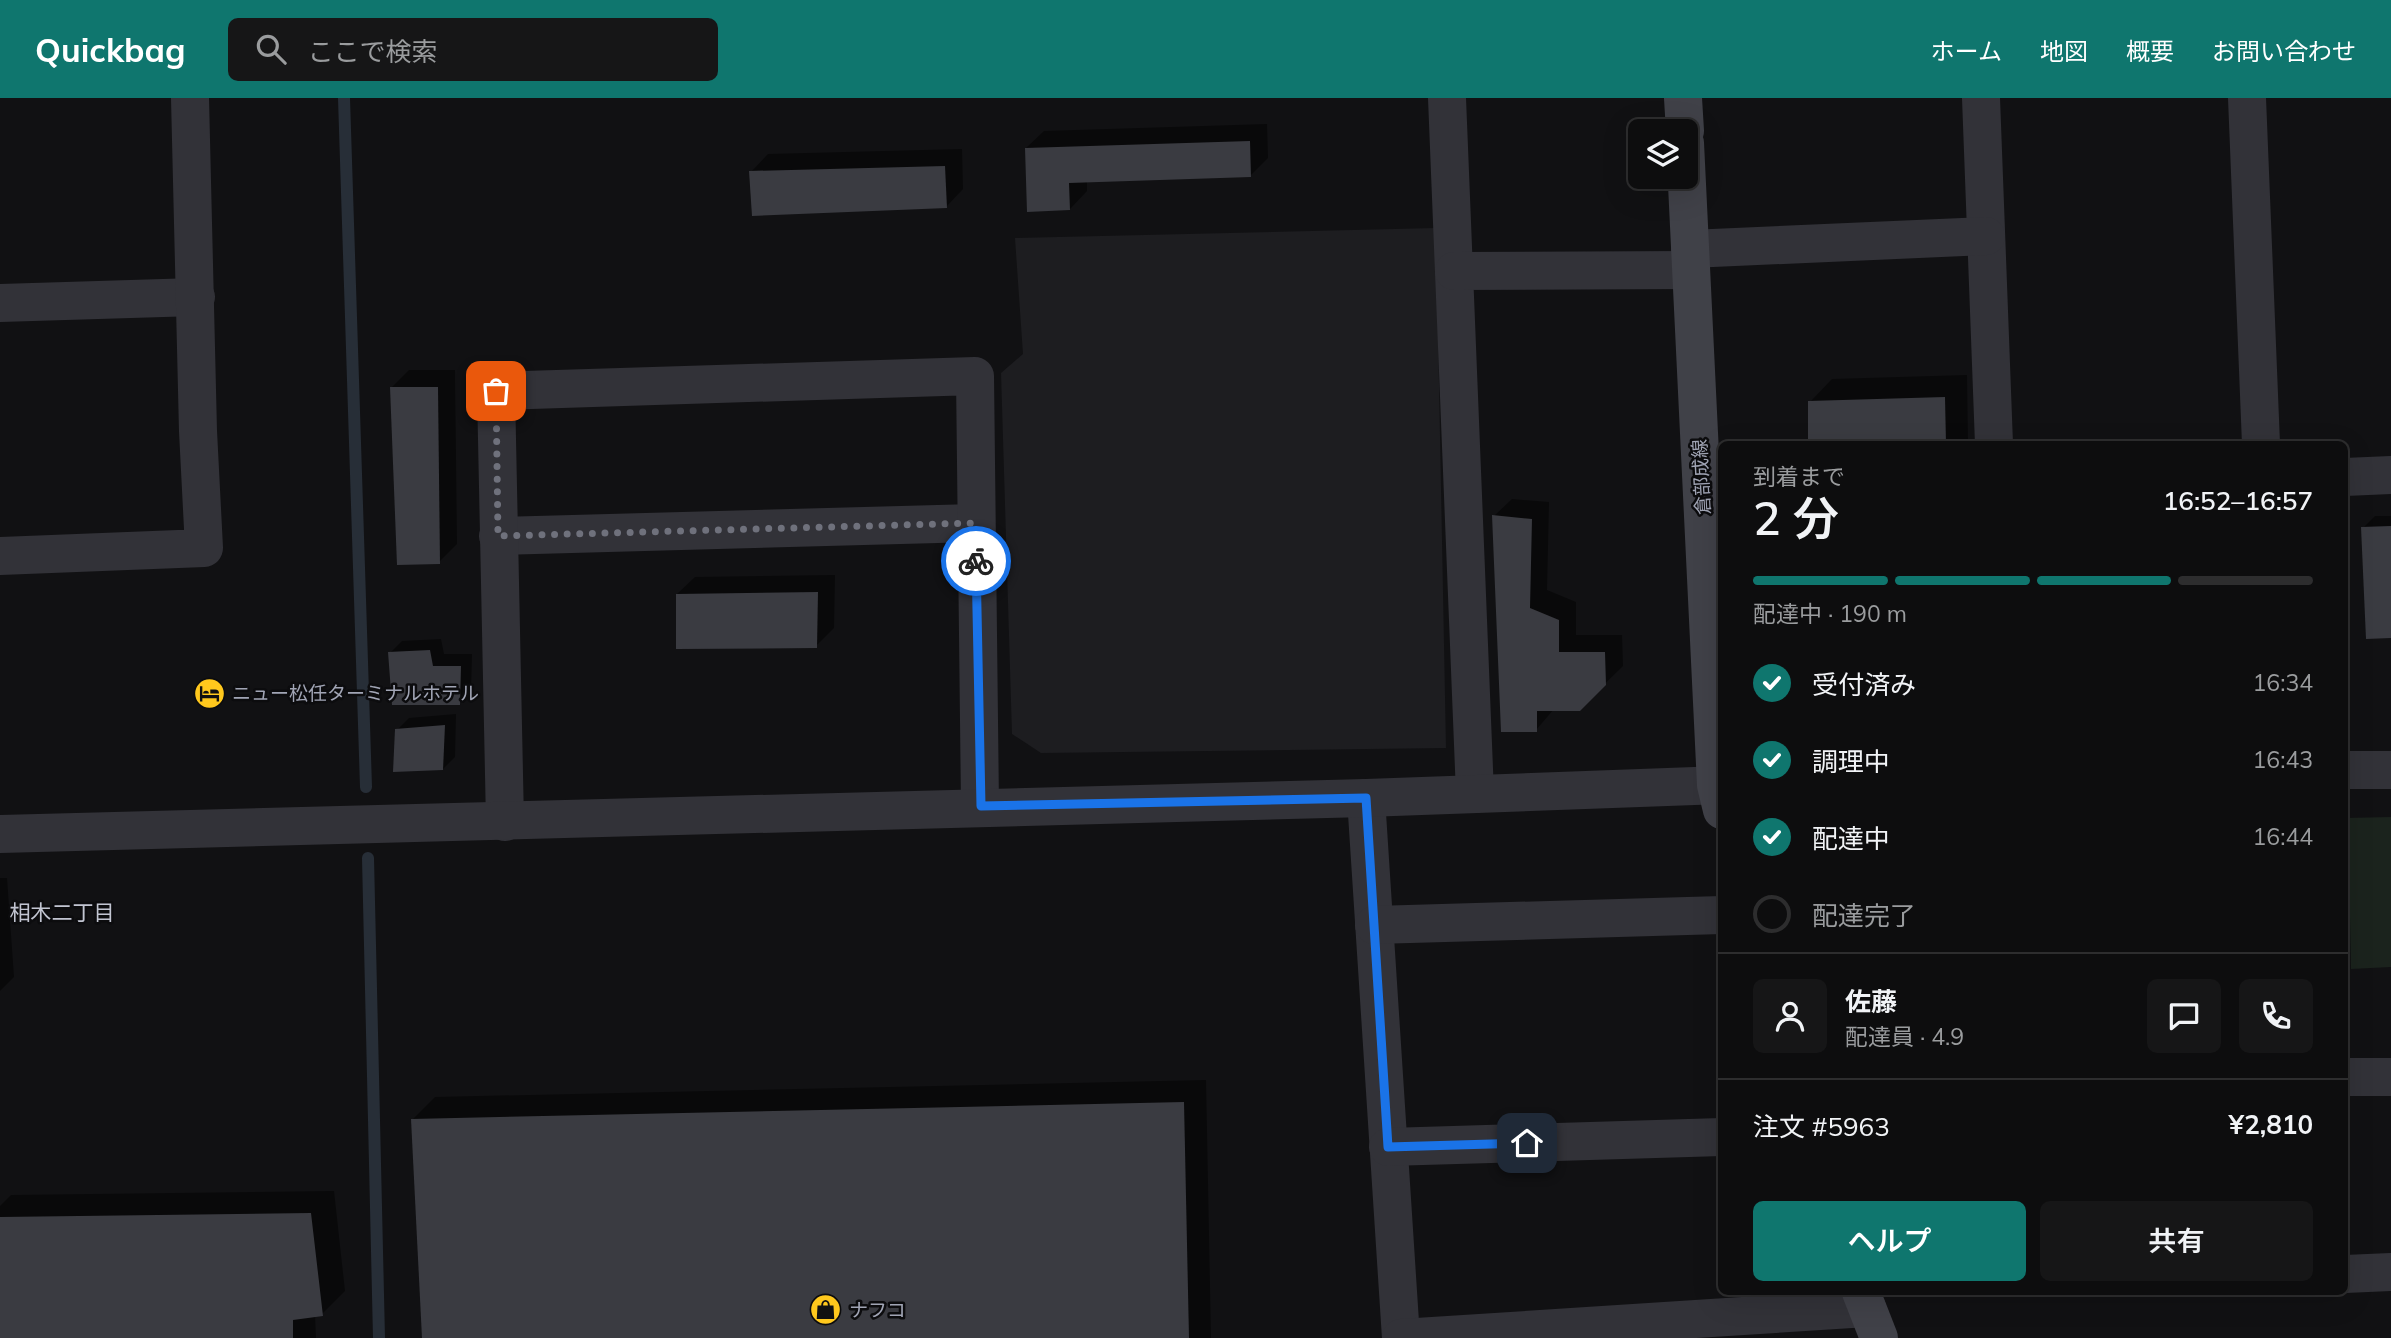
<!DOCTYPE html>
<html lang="ja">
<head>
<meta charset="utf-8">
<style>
	body { margin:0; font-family:Mulish,"Noto Sans JP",sans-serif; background:#161617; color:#f1f3f6; height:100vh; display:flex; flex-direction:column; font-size:26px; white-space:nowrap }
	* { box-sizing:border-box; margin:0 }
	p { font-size:23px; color:#9a9c9e }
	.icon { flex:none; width:38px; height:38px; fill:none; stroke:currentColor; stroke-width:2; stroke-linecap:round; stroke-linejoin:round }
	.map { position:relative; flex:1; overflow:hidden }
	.sheet { position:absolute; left:1718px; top:343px; width:630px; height:854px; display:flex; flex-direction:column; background:#0d0d0e; border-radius:10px; box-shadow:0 7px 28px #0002,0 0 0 2px #2d2d2e }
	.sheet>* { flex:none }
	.tools { position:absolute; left:1628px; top:21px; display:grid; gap:14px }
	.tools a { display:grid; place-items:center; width:70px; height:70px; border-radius:10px; background:#0d0d0e; box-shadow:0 7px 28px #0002,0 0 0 2px #2d2d2e; font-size:35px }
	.pin { position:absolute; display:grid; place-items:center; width:60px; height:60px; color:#fff; margin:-30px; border-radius:14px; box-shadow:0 4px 10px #0006 }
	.courier { position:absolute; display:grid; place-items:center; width:70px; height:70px; margin:-35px; border:5px solid #1a73e8; border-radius:50%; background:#fff; color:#222; box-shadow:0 2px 9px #0007 }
	.overview em { font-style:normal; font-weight:600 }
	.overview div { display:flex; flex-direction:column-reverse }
	.overview { display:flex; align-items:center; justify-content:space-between; height:119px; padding:0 35px }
	h1 { font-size:46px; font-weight:600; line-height:52px }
	.bar { display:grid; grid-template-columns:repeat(4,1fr); gap:10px 7px; align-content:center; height:84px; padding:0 35px }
	.bar i { height:9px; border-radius:5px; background:#2d2d2e }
	.bar .on { background:#0f766e }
	.bar p { grid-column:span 4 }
	.line { display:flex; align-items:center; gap:18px; padding:0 35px; border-top:2px solid #2d2d2e }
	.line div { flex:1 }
	.round { display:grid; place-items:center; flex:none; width:74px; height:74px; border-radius:10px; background:#161617 }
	ol { padding:0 35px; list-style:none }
	li { display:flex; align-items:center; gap:21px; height:77px }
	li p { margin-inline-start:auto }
	li .icon { padding:7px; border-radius:50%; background:#0f766e; color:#fff; stroke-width:4 }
	li:last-child { color:#9a9c9e }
	li i { width:38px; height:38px; border:4px solid #2d2d2e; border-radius:50% }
	.action { display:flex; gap:14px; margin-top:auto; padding:14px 35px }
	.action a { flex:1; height:80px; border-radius:10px; background:#0f766e; color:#fff; font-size:28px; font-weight:600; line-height:80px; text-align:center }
	.action a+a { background:#161617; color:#f1f3f6 }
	header { display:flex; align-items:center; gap:42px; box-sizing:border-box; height:98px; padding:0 35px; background:#0f766e; color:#fff }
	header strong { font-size:33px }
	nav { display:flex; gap:38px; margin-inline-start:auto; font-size:24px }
	.search { width:490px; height:63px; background:#161617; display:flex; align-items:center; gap:18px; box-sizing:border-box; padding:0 24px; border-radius:10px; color:#9a9c9e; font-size:26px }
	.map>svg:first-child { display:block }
</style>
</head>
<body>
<header>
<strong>Quickbag</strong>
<div class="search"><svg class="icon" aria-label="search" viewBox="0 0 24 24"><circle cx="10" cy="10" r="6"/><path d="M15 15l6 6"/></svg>ここで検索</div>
<nav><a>ホーム</a><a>地図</a><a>概要</a><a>お問い合わせ</a></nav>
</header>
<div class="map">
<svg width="2391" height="1240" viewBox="0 0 2391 1240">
	<rect width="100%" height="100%" fill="#111113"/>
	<path fill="#1d1d20" d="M1436,130L1446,650L1041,655L1012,636L1001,275L1023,256L1015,140Z"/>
	<path fill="#1b231d" d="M2391,719V869L2351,871L2350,820L2345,815V720Z"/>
	<g fill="#0007">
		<path d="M1267,26L1268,60L1251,77L1087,83V93L1070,111L1026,50L1044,33Z"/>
		<path d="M962,51L963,91L946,109L751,74L768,56Z"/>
		<path d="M409,272H455L457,446L439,464L391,290Z"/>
		<path d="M1967,277L1968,346H1810V304L1832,281Z"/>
		<path d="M1512,401L1549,404L1547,492L1576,504V537H1622L1623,568L1579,611H1554L1536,632L1494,418Z"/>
		<path d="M2375,418H2391V538L2363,430Z"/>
		<path d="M835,477L834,530L816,548L677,496L695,479Z"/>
		<path d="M441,541L444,556H472L471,593L459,605L390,555L402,543Z"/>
		<path d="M456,616L455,659L443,671L397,632L409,620Z"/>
		<path d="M0,780H7L14,879L0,893Z"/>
		<path d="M1206,982L1211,1240H424L412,1022L435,999Z"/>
		<path d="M334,1093L345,1193L322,1216L315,1217L316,1240H0V1108L11,1097Z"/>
	</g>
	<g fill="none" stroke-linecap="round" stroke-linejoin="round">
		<g stroke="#272e37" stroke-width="12">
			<path d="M344,0L366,689"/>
			<path d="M368,760L379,1240"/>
		</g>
	</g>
	<g fill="#3a3b41">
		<path d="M1250,43L1251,79L1069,85L1070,112L1027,114L1025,50Z"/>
		<path d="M945,68L947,110L752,118L749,73Z"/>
		<path d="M390,289H438L440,466L397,467Z"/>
		<path d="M1945,299L1946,346H1808V303Z"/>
		<path d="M1492,417L1532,421L1530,510L1559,522V554H1605L1606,587L1580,613H1537V634H1501Z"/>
		<path d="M2391,428V540L2366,541L2361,429Z"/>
		<path d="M818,494L817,550L676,551V496Z"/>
		<path d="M430,552L433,568H461L460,607H392L388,554Z"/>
		<path d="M445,627L443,672L393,674L395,631Z"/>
		<path d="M1184,1004L1189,1240H422L411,1021Z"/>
		<path d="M311,1115L323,1218L293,1222V1240H0V1119Z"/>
	</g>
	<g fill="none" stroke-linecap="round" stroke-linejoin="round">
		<g stroke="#323238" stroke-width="38">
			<path d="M1447,0L1475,696"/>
			<path d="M1981,0L1994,346"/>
			<path d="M2247,0L2261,346"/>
			<path d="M1690,151L1986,138"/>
			<path d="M1454,173L1691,172"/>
			<path d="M0,205L196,199"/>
			<path d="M2345,379L2391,377"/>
			<path d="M498,438L975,425"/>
			<path d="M0,458L204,450L198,333L190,0"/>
			<path d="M1366,700L1401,1240"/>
			<path d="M1374,827L1722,817"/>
			<path d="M2345,979H2391"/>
			<path d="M1388,1049L1722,1039"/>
			<path d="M2345,1176L2391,1174"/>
			<path d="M1401,1240L1867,1210"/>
		</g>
		<g stroke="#323238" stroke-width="38">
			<path d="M2345,672H2391"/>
			<path d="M505,724L496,293L975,278L980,708"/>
			<path d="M0,736L1366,700L1722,687"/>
		</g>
		<g stroke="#404148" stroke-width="38">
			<path d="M1683,0L1685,33"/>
			<path d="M1685,45L1716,687L1722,712"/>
			<path d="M1861,1194L1879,1240"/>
		</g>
	</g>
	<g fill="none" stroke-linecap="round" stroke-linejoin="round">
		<path stroke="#6f717c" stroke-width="7" stroke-dasharray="0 12.6" d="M496,293L498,438L975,425L976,463"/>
		<path stroke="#1a73e8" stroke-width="9" d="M976,463L981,708L1366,700L1388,1049L1527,1045"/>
	</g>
	<defs>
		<symbol id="hotel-disc" viewBox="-11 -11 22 22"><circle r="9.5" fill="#ffc81d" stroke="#0c0c0e"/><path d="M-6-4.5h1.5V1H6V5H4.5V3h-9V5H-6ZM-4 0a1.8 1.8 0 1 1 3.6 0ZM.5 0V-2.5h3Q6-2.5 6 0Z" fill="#111"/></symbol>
		<symbol id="shop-disc" viewBox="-11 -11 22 22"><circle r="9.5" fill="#ffc81d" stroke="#0c0c0e"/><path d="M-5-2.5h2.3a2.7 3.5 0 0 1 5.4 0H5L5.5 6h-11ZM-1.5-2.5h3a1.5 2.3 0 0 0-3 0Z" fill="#111"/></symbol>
	</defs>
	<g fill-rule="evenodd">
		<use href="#hotel-disc" x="192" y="578" width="35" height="35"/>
		<use href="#shop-disc" x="808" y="1194" width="35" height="35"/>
	</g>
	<g text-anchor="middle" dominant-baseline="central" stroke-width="5" stroke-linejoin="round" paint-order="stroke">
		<g font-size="19" fill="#a1a5b5" stroke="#0c0c0e">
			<text transform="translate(1701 379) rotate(-93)">倉部成線</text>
		</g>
		<g font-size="19" fill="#a1a5b5" stroke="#0c0c0e" text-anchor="start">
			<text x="232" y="595">ニュー松任ターミナルホテル</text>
			<text x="849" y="1212">ナフコ</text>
		</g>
		<g font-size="21" fill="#c2c5d1" stroke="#0c0c0e">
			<text x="62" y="814">相木二丁目</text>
		</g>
	</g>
</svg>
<div class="tools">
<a><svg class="icon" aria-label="layers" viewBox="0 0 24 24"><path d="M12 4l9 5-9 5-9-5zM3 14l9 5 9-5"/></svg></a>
</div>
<div class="pin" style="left:496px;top:293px;background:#ea580c"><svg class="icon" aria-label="bag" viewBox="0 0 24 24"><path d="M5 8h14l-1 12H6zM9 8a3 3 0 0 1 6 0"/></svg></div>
<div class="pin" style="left:1527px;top:1045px;background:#1f2937"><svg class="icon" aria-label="home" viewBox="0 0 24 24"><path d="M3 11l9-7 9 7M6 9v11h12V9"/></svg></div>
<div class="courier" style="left:976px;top:463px"><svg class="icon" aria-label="bike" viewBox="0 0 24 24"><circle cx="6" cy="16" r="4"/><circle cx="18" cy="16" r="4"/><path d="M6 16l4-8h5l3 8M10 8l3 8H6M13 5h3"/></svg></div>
<section class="sheet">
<div class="overview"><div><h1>2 分</h1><p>到着まで</p></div><em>16:52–16:57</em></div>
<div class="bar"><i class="on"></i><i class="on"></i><i class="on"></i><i></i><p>配達中 · 190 m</p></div>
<ol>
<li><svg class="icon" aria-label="check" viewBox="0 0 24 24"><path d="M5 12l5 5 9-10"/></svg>受付済み<p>16:34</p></li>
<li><svg class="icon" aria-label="check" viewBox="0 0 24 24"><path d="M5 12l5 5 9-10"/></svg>調理中<p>16:43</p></li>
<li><svg class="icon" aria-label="check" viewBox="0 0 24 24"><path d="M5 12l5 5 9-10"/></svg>配達中<p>16:44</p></li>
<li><i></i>配達完了</li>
</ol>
<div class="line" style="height:126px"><a class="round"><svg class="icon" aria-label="person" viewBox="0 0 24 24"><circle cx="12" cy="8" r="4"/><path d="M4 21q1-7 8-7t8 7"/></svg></a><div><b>佐藤</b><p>配達員 · 4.9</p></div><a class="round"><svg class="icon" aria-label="chat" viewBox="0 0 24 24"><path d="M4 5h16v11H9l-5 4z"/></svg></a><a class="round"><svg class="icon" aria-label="phone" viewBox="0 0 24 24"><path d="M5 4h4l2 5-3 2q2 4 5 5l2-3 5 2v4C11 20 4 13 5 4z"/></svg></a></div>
<div class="line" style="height:91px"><div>注文 #5963</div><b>¥2,810</b></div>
<div class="action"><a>ヘルプ</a><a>共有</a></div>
</section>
</div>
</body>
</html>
